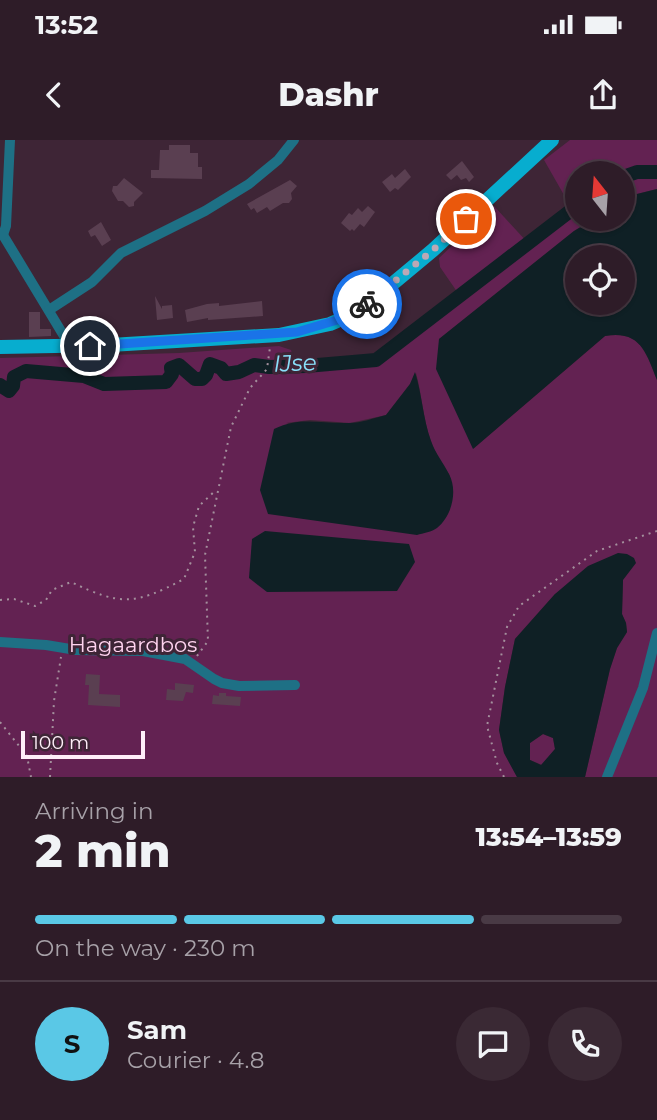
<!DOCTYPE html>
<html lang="en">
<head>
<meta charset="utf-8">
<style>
	body { margin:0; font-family:Montserrat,sans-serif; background:#3a2934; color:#f1f3f6; height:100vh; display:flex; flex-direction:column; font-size:26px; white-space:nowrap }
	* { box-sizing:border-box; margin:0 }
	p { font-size:23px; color:#a7a1a8 }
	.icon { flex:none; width:38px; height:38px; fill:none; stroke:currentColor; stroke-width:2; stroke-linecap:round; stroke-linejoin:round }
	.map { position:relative; height:637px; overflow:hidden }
	.panel { display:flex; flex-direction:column; background:#2e1c28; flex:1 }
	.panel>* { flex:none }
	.needle { width:46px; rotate:343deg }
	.buttons { position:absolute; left:565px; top:21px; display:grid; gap:14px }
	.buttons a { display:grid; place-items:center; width:70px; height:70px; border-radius:50%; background:#2e1c28; box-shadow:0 2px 5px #0004,0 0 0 2px #493a45; font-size:35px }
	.scale { position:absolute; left:21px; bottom:18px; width:124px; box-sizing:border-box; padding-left:7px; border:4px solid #ffeef9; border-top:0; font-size:19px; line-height:24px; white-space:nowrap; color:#ffeef9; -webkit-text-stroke:5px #3e2536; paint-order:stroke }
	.pin { position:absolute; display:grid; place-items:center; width:60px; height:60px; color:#fff; margin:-30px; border:4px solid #fff; border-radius:50%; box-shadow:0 2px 7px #0007 }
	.courier { position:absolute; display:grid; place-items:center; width:70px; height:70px; margin:-35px; border:5px solid #1a73e8; border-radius:50%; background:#fff; color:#222; box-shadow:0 2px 9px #0007 }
	.head em { font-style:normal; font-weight:800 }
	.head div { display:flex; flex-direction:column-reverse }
	.head { display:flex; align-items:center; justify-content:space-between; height:119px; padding:0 35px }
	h1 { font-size:46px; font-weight:800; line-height:52px }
	.bar { display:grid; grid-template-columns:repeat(4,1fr); gap:10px 7px; align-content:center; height:84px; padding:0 35px }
	.bar i { height:9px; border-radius:5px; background:#493a45 }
	.bar .selected { background:#5ac8e6 }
	.bar p { grid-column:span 4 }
	.line { display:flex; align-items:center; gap:18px; padding:0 35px; border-top:2px solid #493a45 }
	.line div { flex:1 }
	.round { display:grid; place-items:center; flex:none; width:74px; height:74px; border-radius:37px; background:#3a2934 }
	.status { display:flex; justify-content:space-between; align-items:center; height:49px; padding:0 35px; background:#2e1c28; direction:ltr }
	.status svg { height:19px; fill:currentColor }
	header { display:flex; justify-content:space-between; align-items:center; height:91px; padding:0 35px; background:#2e1c28; font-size:32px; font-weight:800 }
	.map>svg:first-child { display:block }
</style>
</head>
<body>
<div class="status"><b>13:52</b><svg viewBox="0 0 49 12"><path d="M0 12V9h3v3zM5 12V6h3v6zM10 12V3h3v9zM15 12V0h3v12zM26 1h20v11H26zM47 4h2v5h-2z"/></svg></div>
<header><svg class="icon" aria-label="back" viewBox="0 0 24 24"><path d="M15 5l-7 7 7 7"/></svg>Dashr<svg class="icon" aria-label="share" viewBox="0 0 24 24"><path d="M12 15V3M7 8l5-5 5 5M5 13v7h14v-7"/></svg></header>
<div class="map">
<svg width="657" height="637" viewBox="0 0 657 637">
	<rect width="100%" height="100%" fill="#3e2536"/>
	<g fill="#632252" fill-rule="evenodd">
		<path d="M570,0H657V49L633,55L623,61V33H578V79H594L574,91L439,199L474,308L605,196C641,190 646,213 657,240V637H585L610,529L617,508L627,492L626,483L622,474L623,440L555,454L515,499L505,547L499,590L504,613L517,637H0V218L179,213L279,206L291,210L295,226L376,220L460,156L440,127L439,118L494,66L528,103L572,69L544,20ZM416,233C422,255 423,279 431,301C435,313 443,325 450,336L286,283L310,280L350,283L386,275L410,244Z"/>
		<path d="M543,594L553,598L555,609L542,625L530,620V603Z"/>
	</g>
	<g fill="#0f2025" fill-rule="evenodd">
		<path d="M657,49V240C646,213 641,190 605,196L473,309L436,229L439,199L574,91L594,79H623V61L633,55ZM623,117V163H578V117Z"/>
		<path d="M415,232C422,254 423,279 431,301C435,313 443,322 449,334C458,351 452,376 437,388C432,392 423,393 417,395L268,374L260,350L274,289C301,276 320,284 349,283C361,283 374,278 386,275L410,244Z"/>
		<path d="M265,391L409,404L415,422L397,451L267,452L249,438L252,399Z"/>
		<path d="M618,413L627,414L634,418L636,423L623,440L622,474L626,483L627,492L617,508L610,529L585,637H517L504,613L499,590L505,547L515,499L555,454L588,426ZM543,594L553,598L555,609L541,625L530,620V603Z"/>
	</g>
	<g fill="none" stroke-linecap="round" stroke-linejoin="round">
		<g stroke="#0f2025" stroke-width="14">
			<path d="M623,37L637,32H657"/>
			<path d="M0,245L9,251L13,246L14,237L26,231L84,236L104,244L166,242L172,234L171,228L179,225L195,239H202L206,235L210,224L221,228L226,234L239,232L254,225L269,227L306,226L376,220L578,65"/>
		</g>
	</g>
	<g fill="#5a3f51">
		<path d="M169,5H190V13H198V27H202V39L151,38V30H159L160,10H169Z"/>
		<path d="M462,21L474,37L469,42L466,38L461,40L457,35L451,40L446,35Z"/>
		<path d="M405,29L411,37L398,50L395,48L390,52L382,42L392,34L395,38Z"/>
		<path d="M124,38L143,53L134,62V66L129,67L123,61H118L112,51L113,46H117Z"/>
		<path d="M290,40L297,46L291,53L292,59L289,63H283L270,71L267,67L257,73L254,68L251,70L247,64Z"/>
		<path d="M368,66L375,72L364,87L360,84L354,91L352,89L350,91L341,83L349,73L352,75L358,68L362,72Z"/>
		<path d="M101,82L111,100L102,106L95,95L91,97L88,91Z"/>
		<path d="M155,156L162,169V166L172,165L173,178L157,180Z"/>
		<path d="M262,161L263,176L208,180V178L187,182L185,170L207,164L219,163V166Z"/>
		<path d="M29,172H40V189H51V196L29,197Z"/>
		<path d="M86,534L100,535L99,554L120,555V567L88,565L89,545H85Z"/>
		<path d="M175,543L194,545L193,553L186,552L183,561L166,560L167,549L175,550Z"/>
		<path d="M219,553H226V556L241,557L240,566L212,564L213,555L219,556Z"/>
	</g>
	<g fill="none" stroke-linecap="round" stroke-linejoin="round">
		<g stroke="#a4909d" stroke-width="2" stroke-dasharray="2 5" stroke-linecap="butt">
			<path d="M0,460L14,459L35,466L46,460L52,450L71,442C121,466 135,465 184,439L195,412L193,387L199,366L216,350"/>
			<path d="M197,516L208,501L205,415L231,287L250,248L267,229L270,207"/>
			<path d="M0,582L27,616L31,637"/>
			<path d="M50,637L54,561L61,517"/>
			<path d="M504,637L497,623L487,586L507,487L519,466L597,411L657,391"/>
		</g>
		<g stroke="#1e7085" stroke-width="10">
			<path d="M0,95H3L70,206"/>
			<path d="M3,95L6,86L10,0"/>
			<path d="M49,170L92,142L121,113L205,71L249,44L278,20L294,0"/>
			<path d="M0,502L46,505L76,510L143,511L185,519L214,539L222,543L239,546L295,545"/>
			<path d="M607,637L643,548L657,493"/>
		</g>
		<path stroke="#07adcf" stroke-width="14" d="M0,207L110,205L279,195L330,184L344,178L373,160L433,110L552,0"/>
	</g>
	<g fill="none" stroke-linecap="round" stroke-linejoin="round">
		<path stroke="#bba8b5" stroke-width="7" stroke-dasharray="0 12.6" d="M367,164L433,110L466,79"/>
		<path stroke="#1a73e8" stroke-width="9" d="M90,206L297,192L344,178L367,164"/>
	</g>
	<g text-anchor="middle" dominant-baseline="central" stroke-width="6" stroke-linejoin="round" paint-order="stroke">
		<g font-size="21" fill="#ffd3ef" stroke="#3e2536">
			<text x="133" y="504">Hagaardbos</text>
		</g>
		<g font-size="23" font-style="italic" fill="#89e1fa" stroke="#3e2536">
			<text transform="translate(295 223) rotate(-2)">IJse</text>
		</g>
	</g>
</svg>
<div class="buttons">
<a><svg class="needle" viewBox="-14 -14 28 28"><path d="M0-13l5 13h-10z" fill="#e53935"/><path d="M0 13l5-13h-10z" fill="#a7a1a8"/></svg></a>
<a><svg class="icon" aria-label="locate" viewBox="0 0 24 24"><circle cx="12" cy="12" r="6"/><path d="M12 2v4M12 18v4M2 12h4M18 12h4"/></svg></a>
</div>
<div class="scale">100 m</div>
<div class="pin" style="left:466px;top:79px;background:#ea580c"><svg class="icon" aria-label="bag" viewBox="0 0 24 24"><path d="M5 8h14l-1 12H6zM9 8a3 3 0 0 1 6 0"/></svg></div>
<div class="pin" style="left:90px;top:206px;background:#1f2937"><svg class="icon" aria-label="home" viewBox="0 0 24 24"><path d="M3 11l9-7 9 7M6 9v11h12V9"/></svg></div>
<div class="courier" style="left:367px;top:164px"><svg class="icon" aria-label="bike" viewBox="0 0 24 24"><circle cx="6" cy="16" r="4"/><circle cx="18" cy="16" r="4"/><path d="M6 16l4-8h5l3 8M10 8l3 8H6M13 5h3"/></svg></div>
</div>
<section class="panel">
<div class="head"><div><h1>2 min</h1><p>Arriving in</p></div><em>13:54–13:59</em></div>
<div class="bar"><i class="selected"></i><i class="selected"></i><i class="selected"></i><i></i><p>On the way · 230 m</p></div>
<div class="line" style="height:126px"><b class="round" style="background:#5ac8e6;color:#111">S</b><div><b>Sam</b><p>Courier · 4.8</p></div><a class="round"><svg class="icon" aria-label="chat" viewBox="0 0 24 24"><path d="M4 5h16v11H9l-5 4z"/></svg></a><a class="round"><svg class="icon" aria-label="phone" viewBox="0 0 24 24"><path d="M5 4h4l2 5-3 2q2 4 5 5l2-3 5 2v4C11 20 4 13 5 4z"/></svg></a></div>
</section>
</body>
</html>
